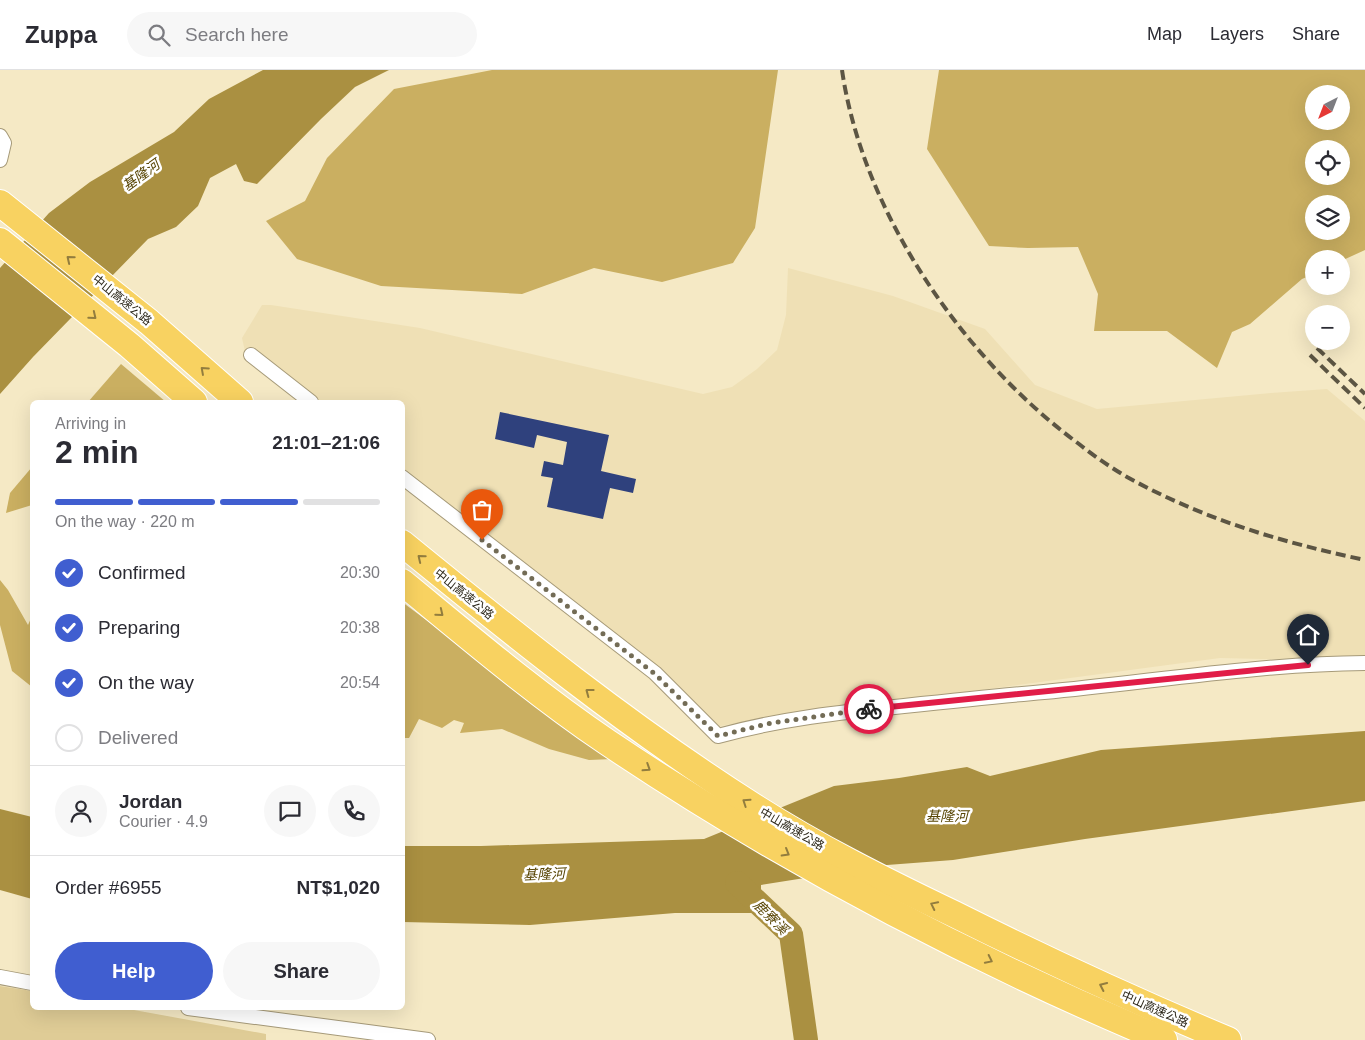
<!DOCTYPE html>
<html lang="en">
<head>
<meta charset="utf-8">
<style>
	body { margin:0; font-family:Helvetica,"Noto Sans TC",sans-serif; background:#f7f7f7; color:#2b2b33; height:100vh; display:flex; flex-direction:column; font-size:19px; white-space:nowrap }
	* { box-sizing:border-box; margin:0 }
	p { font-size:16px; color:#7c7c81 }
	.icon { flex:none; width:28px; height:28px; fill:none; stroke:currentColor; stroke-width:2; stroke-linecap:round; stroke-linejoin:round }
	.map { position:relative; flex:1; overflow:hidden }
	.sheet { position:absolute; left:30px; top:330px; width:375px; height:610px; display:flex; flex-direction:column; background:#fff; border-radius:8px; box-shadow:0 5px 20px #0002 }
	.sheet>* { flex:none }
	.needle { width:32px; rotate:222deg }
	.tools { position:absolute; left:1305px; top:15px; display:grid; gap:10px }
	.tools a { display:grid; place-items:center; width:45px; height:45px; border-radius:50%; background:#fff; box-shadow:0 5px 20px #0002; font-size:25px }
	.pin { position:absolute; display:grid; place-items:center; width:42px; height:42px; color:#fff; margin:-51px -21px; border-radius:50% 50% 50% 0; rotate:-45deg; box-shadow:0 0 5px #0007 }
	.pin .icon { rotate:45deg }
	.courier { position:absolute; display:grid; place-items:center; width:50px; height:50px; margin:-25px; border:4px solid #e11d48; border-radius:50%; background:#fff; color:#222; box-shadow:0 1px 6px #0007 }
	.headline em { font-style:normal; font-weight:800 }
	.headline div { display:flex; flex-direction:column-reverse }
	.headline { display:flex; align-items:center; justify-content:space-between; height:85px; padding:0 25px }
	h1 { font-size:32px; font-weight:800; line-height:38px }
	.bar { display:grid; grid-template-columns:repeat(4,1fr); gap:8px 5px; align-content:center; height:60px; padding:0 25px }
	.bar i { height:6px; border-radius:4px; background:#e1e1e2 }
	.bar .active { background:#405ed0 }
	.bar p { grid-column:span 4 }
	.line { display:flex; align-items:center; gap:12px; padding:0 25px; border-top:1px solid #e1e1e2 }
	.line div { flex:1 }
	.round { display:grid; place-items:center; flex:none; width:52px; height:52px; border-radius:26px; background:#f7f7f7 }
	ol { padding:0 25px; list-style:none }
	li { display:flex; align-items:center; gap:15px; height:55px }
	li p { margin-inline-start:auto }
	li .icon { padding:5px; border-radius:50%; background:#405ed0; color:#fff; stroke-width:4 }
	li:last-child { color:#7c7c81 }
	li i { width:28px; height:28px; border:2px solid #e1e1e2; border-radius:50% }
	.primary-button { display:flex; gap:10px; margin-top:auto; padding:10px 25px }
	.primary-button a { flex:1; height:58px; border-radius:30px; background:#405ed0; color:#fff; font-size:20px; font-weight:800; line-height:58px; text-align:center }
	.primary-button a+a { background:#f7f7f7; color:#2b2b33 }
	header { display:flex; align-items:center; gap:30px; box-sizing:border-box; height:70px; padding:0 25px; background:#fff; border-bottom:1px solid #e1e1e2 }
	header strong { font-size:24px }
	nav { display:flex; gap:28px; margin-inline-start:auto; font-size:18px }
	.search { width:350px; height:45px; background:#f7f7f7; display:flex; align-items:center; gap:12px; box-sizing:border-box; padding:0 18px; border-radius:28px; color:#7c7c81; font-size:19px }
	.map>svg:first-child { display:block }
</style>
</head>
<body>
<header>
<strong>Zuppa</strong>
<div class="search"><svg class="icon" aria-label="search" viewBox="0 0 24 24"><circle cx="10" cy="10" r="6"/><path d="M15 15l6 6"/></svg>Search here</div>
<nav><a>Map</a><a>Layers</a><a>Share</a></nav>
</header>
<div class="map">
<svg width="1365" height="970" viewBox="0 0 1365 970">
	<rect width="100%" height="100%" fill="#f5e9c5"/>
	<path fill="#efe0b5" d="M788,198L893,226L985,259L1035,315L1097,339L1271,323L1327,319L1365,351V590L1353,591L1220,588L907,630L801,641L715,657L403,407L402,332H304L247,290L242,268L262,235H271L420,258L703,324L732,317L757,299L777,280L786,245Z"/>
	<path fill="#dfcc96" d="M0,916L32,921V938H123L266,964V970H0Z"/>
	<g fill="#caaf61" fill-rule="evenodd">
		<path d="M492,0H778L755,158L733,193L662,212L594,198L522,224L381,216L297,189L266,151L305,131L327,88L394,19Z"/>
		<path d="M939,0H1365V180L1341,191V189H1314V204L1302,209L1250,254L1232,262L1217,298L1167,261H1094L1098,224L1078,177L1028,178L989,176L927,79ZM1314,24H1341V51H1314ZM1314,79H1341V106H1314ZM1314,134H1341V161H1314Z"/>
		<path d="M121,294L166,332H88Z"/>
		<path d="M32,397V435L6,443L10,423Z"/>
		<path d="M0,510L8,520L28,555L32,546V617L12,601L0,555Z"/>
		<path d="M402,532L613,689L589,690L549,679L502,659L460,663L464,653L454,650L442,658L419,649L409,668H403Z"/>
	</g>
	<g fill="#aa9041">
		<path d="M263,0H389L355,17L321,49L257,114L244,111L236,94L210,108L198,136L176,157L148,169L33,287L0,324V198L49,143L90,112L174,62L209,29Z"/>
		<path d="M1365,661V731L1085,769L953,790L887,795L761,815V843H675L530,855L403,852V776H481L704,769L834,716L899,708L967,697L990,706L1101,680Z"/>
		<path d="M0,739L32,747V829L0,820Z"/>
	</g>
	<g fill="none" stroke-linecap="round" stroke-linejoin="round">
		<path stroke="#aa9041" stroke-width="24" d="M737,813L791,864L806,970"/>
	</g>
	<path fill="#2f417d" d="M500,342L609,365L601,401L636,409L633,423L610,418L603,449L547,437L553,408L541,406L544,391L563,395L567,372L537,365L534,378L495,369Z"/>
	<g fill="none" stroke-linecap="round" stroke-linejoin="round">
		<defs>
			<g id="minor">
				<path d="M0,66L4,73L0,90"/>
				<path d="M251,285L311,332"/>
				<path d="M402,407L655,603L718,666C779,649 842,642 904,636C951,631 998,626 1044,622C1151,612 1258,594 1365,593"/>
				<path d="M0,907L32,913"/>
				<path d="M188,938L428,970"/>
			</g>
			<g id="motorway">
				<path d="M0,133L149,252L240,332"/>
				<path d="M0,171L129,275L194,332"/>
				<path d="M402,473C516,566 629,657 753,736C817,777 885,811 954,844C1044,889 1135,931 1228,970"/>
				<path d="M402,512C469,567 536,624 607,672C781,789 971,889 1164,970"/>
			</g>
		</defs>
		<use href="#minor" stroke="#a69a79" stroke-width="16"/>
		<use href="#motorway" stroke="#fff" stroke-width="28"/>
		<use href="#minor" stroke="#fff" stroke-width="14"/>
		<use href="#motorway" stroke="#f8d261" stroke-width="26"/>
		<g stroke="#5c5543" stroke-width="4" stroke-dasharray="10 5" stroke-linecap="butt">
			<path d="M842,0C863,144 964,289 1079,374C1094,386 1110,397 1127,407C1203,449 1280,472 1365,490"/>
			<path d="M1317,278L1365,324"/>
			<path d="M1310,285L1365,338"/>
		</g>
	</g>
	<defs><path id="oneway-chevron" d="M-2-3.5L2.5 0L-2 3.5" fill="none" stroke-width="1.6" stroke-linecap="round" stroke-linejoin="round" transform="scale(1.25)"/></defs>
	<g stroke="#927d3e">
		<use href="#oneway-chevron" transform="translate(70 189) rotate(-141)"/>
		<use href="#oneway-chevron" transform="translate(93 246) rotate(39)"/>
		<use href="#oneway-chevron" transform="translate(204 300) rotate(-138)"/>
		<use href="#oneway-chevron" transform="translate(421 488) rotate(-141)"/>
		<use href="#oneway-chevron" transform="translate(440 543) rotate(39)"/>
		<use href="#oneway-chevron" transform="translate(589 622) rotate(-143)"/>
		<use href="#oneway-chevron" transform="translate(647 698) rotate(33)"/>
		<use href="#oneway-chevron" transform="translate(746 732) rotate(-146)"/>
		<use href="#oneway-chevron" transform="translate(786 783) rotate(30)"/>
		<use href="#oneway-chevron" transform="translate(934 835) rotate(-154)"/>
		<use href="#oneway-chevron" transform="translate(989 890) rotate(26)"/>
		<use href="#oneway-chevron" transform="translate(1103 916) rotate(-155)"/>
	</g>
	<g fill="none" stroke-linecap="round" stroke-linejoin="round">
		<path stroke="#736c56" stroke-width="5" stroke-dasharray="0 9" d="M482,470L655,604L718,666L771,653L869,639"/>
		<path stroke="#e11d48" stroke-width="6" d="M869,639L1308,595"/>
	</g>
	<g text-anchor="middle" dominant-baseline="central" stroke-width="5" stroke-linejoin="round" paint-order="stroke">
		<g font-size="12" fill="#2d281b" stroke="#fff">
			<text transform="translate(122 230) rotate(39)">中山高速公路</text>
			<text transform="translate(464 524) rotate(39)">中山高速公路</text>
			<text transform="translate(792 759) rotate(30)">中山高速公路</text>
			<text transform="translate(1155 939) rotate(24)">中山高速公路</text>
		</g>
		<g font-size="14" font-style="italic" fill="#594605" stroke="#fff">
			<text transform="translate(141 105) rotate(-36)">基隆河</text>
			<text x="947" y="746">基隆河</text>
			<text transform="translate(544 804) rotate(-2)">基隆河</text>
			<text transform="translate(771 847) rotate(45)">鹿寮溪</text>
		</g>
	</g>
</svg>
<div class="tools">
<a><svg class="needle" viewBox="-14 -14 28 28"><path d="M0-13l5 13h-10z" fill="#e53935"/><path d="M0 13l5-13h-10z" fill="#7c7c81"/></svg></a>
<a><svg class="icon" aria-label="locate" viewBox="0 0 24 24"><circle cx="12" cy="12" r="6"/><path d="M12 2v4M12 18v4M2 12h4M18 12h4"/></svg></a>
<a><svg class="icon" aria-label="layers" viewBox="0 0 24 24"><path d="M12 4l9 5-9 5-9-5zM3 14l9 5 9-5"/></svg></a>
<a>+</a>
<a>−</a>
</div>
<div class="pin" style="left:482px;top:470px;background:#ea580c"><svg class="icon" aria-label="bag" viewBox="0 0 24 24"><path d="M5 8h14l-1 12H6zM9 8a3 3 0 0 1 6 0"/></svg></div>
<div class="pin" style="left:1308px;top:595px;background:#1f2937"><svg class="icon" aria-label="home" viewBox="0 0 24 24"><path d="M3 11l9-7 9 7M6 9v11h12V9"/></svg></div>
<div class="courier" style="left:869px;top:639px"><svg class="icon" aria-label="bike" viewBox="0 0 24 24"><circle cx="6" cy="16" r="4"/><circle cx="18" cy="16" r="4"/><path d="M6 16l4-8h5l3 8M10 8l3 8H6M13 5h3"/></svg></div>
<section class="sheet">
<div class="headline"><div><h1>2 min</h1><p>Arriving in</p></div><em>21:01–21:06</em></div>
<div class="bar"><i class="active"></i><i class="active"></i><i class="active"></i><i></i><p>On the way · 220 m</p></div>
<ol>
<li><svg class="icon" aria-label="check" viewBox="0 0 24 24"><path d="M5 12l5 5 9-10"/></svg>Confirmed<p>20:30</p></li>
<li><svg class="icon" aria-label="check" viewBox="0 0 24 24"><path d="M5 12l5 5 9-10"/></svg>Preparing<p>20:38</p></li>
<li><svg class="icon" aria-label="check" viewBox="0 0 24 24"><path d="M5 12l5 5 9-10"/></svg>On the way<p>20:54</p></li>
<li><i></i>Delivered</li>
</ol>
<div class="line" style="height:90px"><a class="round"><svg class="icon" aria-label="person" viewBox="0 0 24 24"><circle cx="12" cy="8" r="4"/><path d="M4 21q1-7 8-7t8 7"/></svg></a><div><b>Jordan</b><p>Courier · 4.9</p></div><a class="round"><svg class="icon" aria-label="chat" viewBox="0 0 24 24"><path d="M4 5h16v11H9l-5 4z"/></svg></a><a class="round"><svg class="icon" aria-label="phone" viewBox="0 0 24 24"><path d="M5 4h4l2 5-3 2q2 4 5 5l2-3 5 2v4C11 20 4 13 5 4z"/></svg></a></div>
<div class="line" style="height:65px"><div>Order #6955</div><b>NT$1,020</b></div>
<div class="primary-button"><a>Help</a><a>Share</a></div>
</section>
</div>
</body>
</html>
